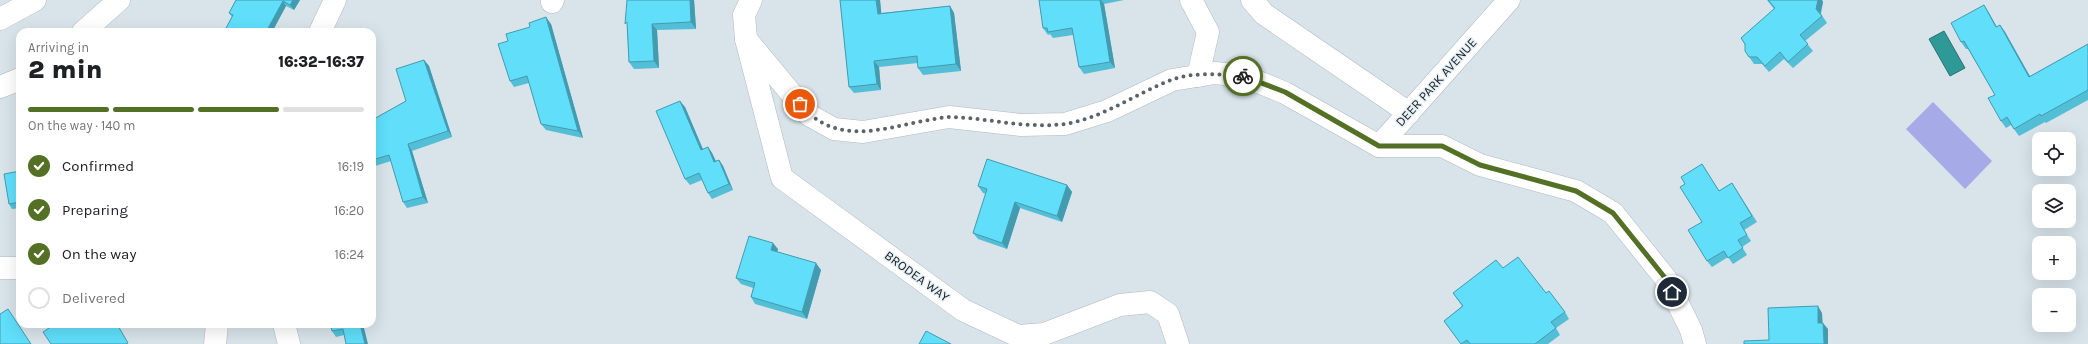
<!DOCTYPE html>
<html lang="en">
<head>
<meta charset="utf-8">
<style>
	body { margin:0; font-family:Karla,sans-serif; background:#f2f2f2; color:#202124; height:100vh; display:flex; flex-direction:column; font-size:15px; white-space:nowrap }
	* { box-sizing:border-box; margin:0 }
	p { font-size:13px; color:#757577 }
	.icon { flex:none; width:22px; height:22px; fill:none; stroke:currentColor; stroke-width:2; stroke-linecap:round; stroke-linejoin:round }
	.map { position:relative; flex:1; overflow:hidden }
	.details { position:absolute; left:16px; top:28px; width:360px; height:300px; display:flex; flex-direction:column; background:#fff; border-radius:12px; box-shadow:0 4px 16px #0002 }
	.details>* { flex:none }
	.controls { position:absolute; left:2032px; top:132px; display:grid; gap:8px }
	.controls a { display:grid; place-items:center; width:44px; height:44px; border-radius:8px; background:#fff; box-shadow:0 4px 16px #0002; font-size:20px }
	.pin { position:absolute; display:grid; place-items:center; width:34px; height:34px; color:#fff; margin:-17px; border:2px solid #fff; border-radius:50%; box-shadow:0 1px 4px #0007 }
	.courier { position:absolute; display:grid; place-items:center; width:40px; height:40px; margin:-20px; border:3px solid #547025; border-radius:50%; background:#fff; color:#222; box-shadow:0 1px 5px #0007 }
	.overview em { font-style:normal; font-weight:800 }
	.overview div { display:flex; flex-direction:column-reverse }
	.overview { display:flex; align-items:center; justify-content:space-between; height:68px; padding:0 12px }
	h1 { font-size:26px; font-weight:800; line-height:30px }
	.bar { display:grid; grid-template-columns:repeat(4,1fr); gap:6px 4px; align-content:center; height:48px; padding:0 12px }
	.bar i { height:5px; border-radius:3px; background:#e0e0e0 }
	.bar .on { background:#547025 }
	.bar p { grid-column:span 4 }
	ol { padding:0 12px; list-style:none }
	li { display:flex; align-items:center; gap:12px; height:44px }
	li p { margin-inline-start:auto }
	li .icon { padding:4px; border-radius:50%; background:#547025; color:#fff; stroke-width:4 }
	li:last-child { color:#757577 }
	li i { width:22px; height:22px; border:2px solid #e0e0e0; border-radius:50% }
	.map>svg:first-child { display:block }
</style>
</head>
<body>
<div class="map">
<svg width="2088" height="344" viewBox="0 0 2088 344">
	<rect width="100%" height="100%" fill="#d8e3ea"/>
	<path fill="#a6aae6" d="M1933,102L1992,161L1965,189L1906,129Z"/>
	<path fill="#2e9997" stroke="#287473" d="M1944,31L1965,68L1950,76L1929,39Z"/>
	<g fill="none" stroke-linecap="round" stroke-linejoin="round">
		<defs>
			<g id="minor">
				<path d="M751,0L744,15L746,39L782,178L963,310L1018,336L1044,334L1120,305L1150,302L1168,314L1178,344"/>
				<path d="M1191,0L1208,32L1198,76"/>
				<path d="M1252,0L1264,14L1409,113"/>
				<path d="M552,2L553,0"/>
				<path d="M0,19L35,0"/>
				<path d="M83,32L119,0"/>
				<path d="M320,32L335,0"/>
				<path d="M746,39L809,115L834,129L863,132L949,117L1021,125L1065,124L1107,111L1172,80L1215,73L1244,76L1285,93L1379,146L1509,0"/>
				<path d="M0,87L20,79"/>
				<path d="M1379,146H1442L1480,165L1576,191L1613,213L1666,279L1691,330L1695,344"/>
				<path d="M0,268H20"/>
				<path d="M284,324L289,344"/>
				<path d="M215,344L217,324"/>
			</g>
		</defs>
		<use href="#minor" stroke="#b0bac1" stroke-width="23"/>
		<use href="#minor" stroke="#fff" stroke-width="22"/>
	</g>
	<g fill="#53bfd7">
		<path d="M236,0H300L294,10L286,6L272,32H227L225,30L232,17L229,13Z"/>
		<path d="M694,0L696,29L657,30L659,68L634,69L629,62L627,28Z"/>
		<path d="M840,0H880L881,13L950,6L954,13L961,71L923,75L918,68V63L879,67L881,90L854,93L849,87Z"/>
		<path d="M1039,0H1124L1104,4L1115,68L1084,74L1079,67L1073,35L1053,38L1050,34L1048,35L1043,28Z"/>
		<path d="M1767,0H1822L1823,2L1821,14L1827,23L1805,41L1813,51L1793,68L1784,59L1769,72L1762,64H1754L1745,51V45L1741,38L1774,9Z"/>
		<path d="M1984,5L1989,13L1997,27L2000,25L2005,32L2030,76L2088,44V100L2046,123L2045,122L2019,136L2011,125L2006,128L2001,121L1995,95L1968,49H1966L1961,42Z"/>
		<path d="M551,24L583,138L546,130L541,124L529,83L514,87L510,81Z"/>
		<path d="M424,60L429,66L452,137L412,151L428,203L407,208L403,202L391,161L372,167V120L406,101Z"/>
		<path d="M685,107L703,149L708,147L712,153L716,161L719,160L723,166L733,190L712,199L708,193L702,180L690,185L685,179Z"/>
		<path d="M1702,164L1719,191L1732,183L1757,222L1744,230L1751,241L1742,247L1747,255L1733,264L1728,257L1712,267L1707,261L1702,222L1685,184Z"/>
		<path d="M20,171V208L12,209L9,204Z"/>
		<path d="M1067,185L1072,192L1062,222L1020,208L1007,249L978,239L973,233L986,194L983,193L978,186Z"/>
		<path d="M778,249L777,252L821,270L807,319L755,304L751,297L753,288L741,284L736,278Z"/>
		<path d="M1503,268L1546,293L1565,312L1569,319L1556,328L1560,335L1548,344H1461L1444,321L1462,306L1453,293Z"/>
		<path d="M363,324L344,335L336,337L332,331Z"/>
	</g>
	<g fill="#439baf">
		<path d="M293,0H300L294,10L290,5Z"/>
		<path d="M690,0H694L696,29L691,22Z"/>
		<path d="M876,0H880L882,20L878,14Z"/>
		<path d="M1100,0H1101L1104,4L1115,68L1110,62Z"/>
		<path d="M1818,0H1822L1823,2L1820,15L1816,9Z"/>
		<path d="M283,1L286,6L272,32H266Z"/>
		<path d="M1984,5L1989,13L2001,35L1996,27Z"/>
		<path d="M950,6L954,13L961,71L956,64Z"/>
		<path d="M546,17L551,24L583,138L578,131Z"/>
		<path d="M652,24L657,30L659,68L654,61Z"/>
		<path d="M2000,25L2005,32L2034,84L2029,77Z"/>
		<path d="M424,60L429,66L452,137L448,131Z"/>
		<path d="M874,61L879,67L881,90L877,84Z"/>
		<path d="M680,101L685,107L706,157L701,150Z"/>
		<path d="M408,144L412,151L428,203L423,197Z"/>
		<path d="M708,147L712,153L719,168L714,162Z"/>
		<path d="M719,160L723,166L733,190L729,184Z"/>
		<path d="M1067,185L1072,192L1062,222L1057,216Z"/>
		<path d="M1015,202L1020,208L1007,249L1002,243Z"/>
		<path d="M773,243L778,249L776,256L771,250Z"/>
		<path d="M816,263L821,270L807,319L802,312Z"/>
		<path d="M1818,306L1822,313L1823,329L1818,323Z"/>
		<path d="M1823,323L1828,329V344H1824Z"/>
		<path d="M360,324H363L368,344H365Z"/>
	</g>
	<g fill="#60defa" stroke="#439baf">
		<path d="M236,0H293L290,5L283,1L266,32H229L225,30L233,15L229,13Z"/>
		<path d="M627,0H690L691,22L652,24L654,61L629,62L627,22L625,24Z"/>
		<path d="M840,0H876L878,14L950,6L956,64L918,68L917,56L874,61L877,84L849,87Z"/>
		<path d="M1039,0H1100L1110,62L1079,67L1072,28L1048,32L1047,28H1043Z"/>
		<path d="M1768,0H1818L1816,9L1822,16L1800,35L1808,44L1788,62L1780,52L1765,66L1757,57H1749L1745,51V44L1741,38L1775,8Z"/>
		<path d="M1984,5L1996,27L2000,25L2029,77L2088,44V90L2041,116L2040,114L2014,129L2007,117L2001,121L1988,98L1995,95L1964,41L1961,42L1951,23Z"/>
		<path d="M546,17L578,131L541,124L527,76L510,81L498,44L508,41L506,34L530,27L529,23Z"/>
		<path d="M121,30L123,32H118Z"/>
		<path d="M424,60L448,131L408,144L423,197L403,202L389,155L372,160V120L406,101L396,69Z"/>
		<path d="M680,101L701,150L708,147L714,162L719,160L729,184L708,193L699,173L685,179L656,111Z"/>
		<path d="M987,159L1067,185L1057,216L1015,202L1002,243L973,233L987,189L978,186Z"/>
		<path d="M1702,164L1719,191L1732,183L1752,216L1740,223L1747,235L1738,240L1743,248L1728,258L1724,251L1707,261L1688,230L1702,222L1680,187L1685,184L1681,177Z"/>
		<path d="M20,171V202L9,204L4,174Z"/>
		<path d="M749,236L773,243L771,250L816,263L802,312L751,297L755,283L736,278Z"/>
		<path d="M1518,257L1546,293L1549,291L1565,312L1551,322L1556,328L1535,344H1470L1467,340L1461,344L1444,321L1463,306L1453,293L1496,260L1503,268Z"/>
		<path d="M1818,306V323H1823L1824,344H1744V341L1769,340L1768,308Z"/>
		<path d="M8,309L31,344H0V314Z"/>
		<path d="M55,324H74L75,325L77,324H117L128,343L126,344H51L43,332Z"/>
		<path d="M330,324H360L365,344H346L343,329L332,331Z"/>
		<path d="M926,331L951,344H919Z"/>
	</g>
	<g fill="none" stroke-linecap="round" stroke-linejoin="round">
		<path stroke="#5c6367" stroke-width="4" stroke-dasharray="0 7.2" d="M800,104C834,145 878,130 923,121C932,120 941,117 950,117C988,118 1026,129 1065,124C1103,118 1135,94 1171,80C1192,72 1221,74 1243,76"/>
		<path stroke="#547025" stroke-width="5" d="M1243,76L1285,92L1379,146H1442L1480,165L1576,191L1613,213L1666,279L1672,292"/>
	</g>
	<g text-anchor="middle" dominant-baseline="central" stroke-width="3" stroke-linejoin="round" paint-order="stroke">
		<g font-size="13" fill="#1a1e20" stroke="#e5f0f7">
			<text transform="translate(1436 82) rotate(-48)">DEER PARK AVENUE</text>
			<text transform="translate(917 276) rotate(36)">BRODEA WAY</text>
		</g>
	</g>
</svg>
<div class="controls">
<a><svg class="icon" aria-label="locate" viewBox="0 0 24 24"><circle cx="12" cy="12" r="6"/><path d="M12 2v4M12 18v4M2 12h4M18 12h4"/></svg></a>
<a><svg class="icon" aria-label="layers" viewBox="0 0 24 24"><path d="M12 4l9 5-9 5-9-5zM3 14l9 5 9-5"/></svg></a>
<a>+</a>
<a>−</a>
</div>
<div class="pin" style="left:800px;top:104px;background:#ea580c"><svg class="icon" aria-label="bag" viewBox="0 0 24 24"><path d="M5 8h14l-1 12H6zM9 8a3 3 0 0 1 6 0"/></svg></div>
<div class="pin" style="left:1672px;top:292px;background:#1f2937"><svg class="icon" aria-label="home" viewBox="0 0 24 24"><path d="M3 11l9-7 9 7M6 9v11h12V9"/></svg></div>
<div class="courier" style="left:1243px;top:76px"><svg class="icon" aria-label="bike" viewBox="0 0 24 24"><circle cx="6" cy="16" r="4"/><circle cx="18" cy="16" r="4"/><path d="M6 16l4-8h5l3 8M10 8l3 8H6M13 5h3"/></svg></div>
<section class="details">
<div class="overview"><div><h1>2 min</h1><p>Arriving in</p></div><em>16:32–16:37</em></div>
<div class="bar"><i class="on"></i><i class="on"></i><i class="on"></i><i></i><p>On the way · 140 m</p></div>
<ol>
<li><svg class="icon" aria-label="check" viewBox="0 0 24 24"><path d="M5 12l5 5 9-10"/></svg>Confirmed<p>16:19</p></li>
<li><svg class="icon" aria-label="check" viewBox="0 0 24 24"><path d="M5 12l5 5 9-10"/></svg>Preparing<p>16:20</p></li>
<li><svg class="icon" aria-label="check" viewBox="0 0 24 24"><path d="M5 12l5 5 9-10"/></svg>On the way<p>16:24</p></li>
<li><i></i>Delivered</li>
</ol>
</section>
</div>
</body>
</html>
